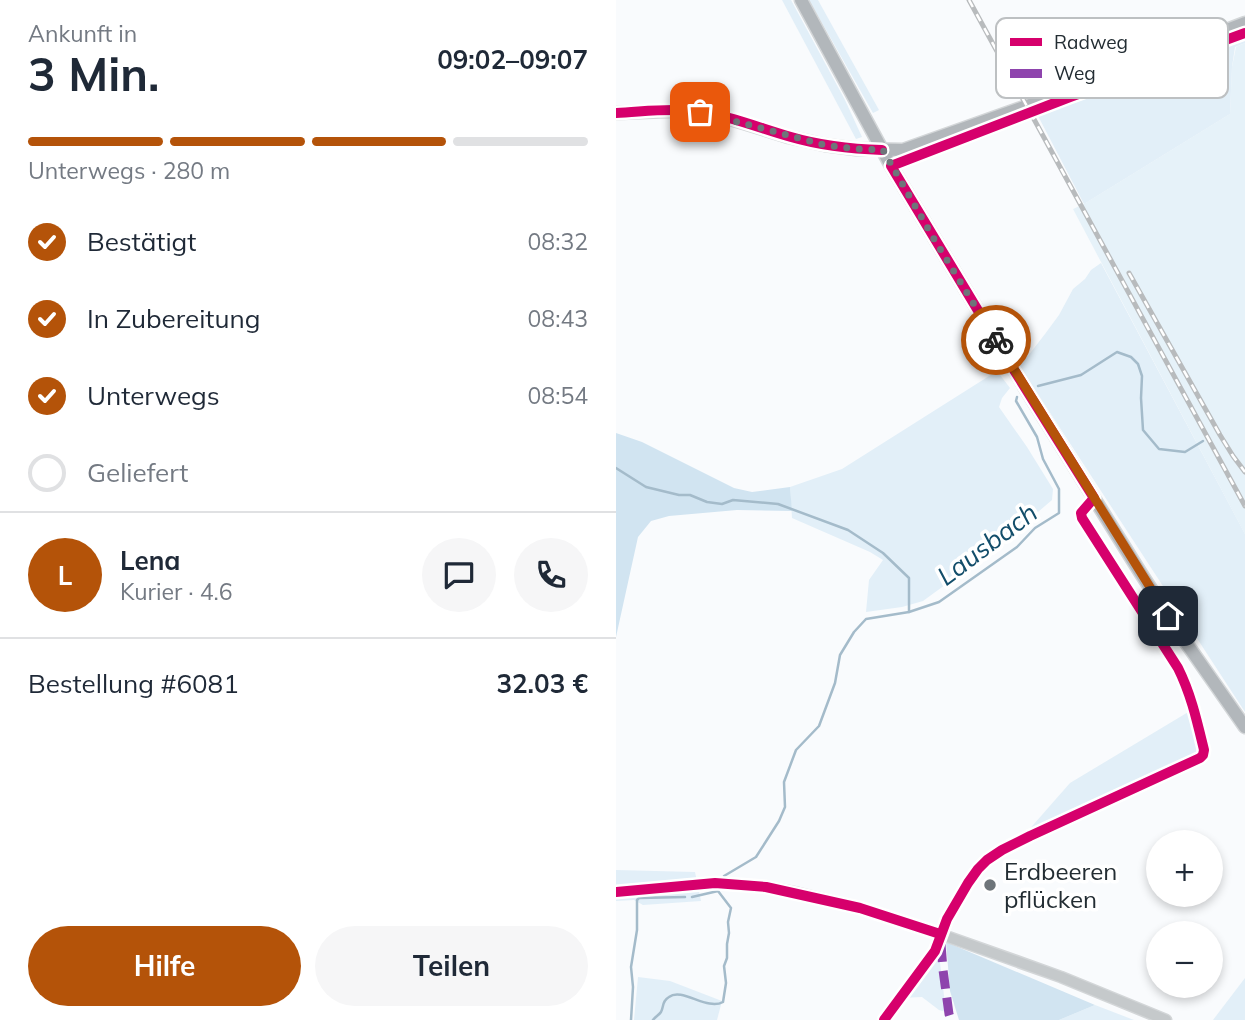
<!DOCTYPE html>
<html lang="de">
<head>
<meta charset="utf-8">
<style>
	body { margin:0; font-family:Mulish,sans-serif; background:#f6f6f7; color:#1f2937; height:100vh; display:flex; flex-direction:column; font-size:26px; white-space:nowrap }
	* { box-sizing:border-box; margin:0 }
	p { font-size:23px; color:#747a83 }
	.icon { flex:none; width:38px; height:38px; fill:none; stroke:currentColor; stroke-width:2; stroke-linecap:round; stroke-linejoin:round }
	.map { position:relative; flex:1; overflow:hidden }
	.side { display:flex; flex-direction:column; background:#fff; width:616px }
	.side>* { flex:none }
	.fabs { position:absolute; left:530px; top:830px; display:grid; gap:14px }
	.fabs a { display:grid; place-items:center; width:77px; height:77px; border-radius:50%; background:#fff; box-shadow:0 4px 10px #0003; font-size:35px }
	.pin { position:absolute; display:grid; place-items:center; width:60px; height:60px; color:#fff; margin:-30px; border-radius:14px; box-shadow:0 4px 10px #0006 }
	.courier { position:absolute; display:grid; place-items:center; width:70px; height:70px; margin:-35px; border:5px solid #b45309; border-radius:50%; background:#fff; color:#222; box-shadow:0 2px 9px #0007 }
	.headline em { font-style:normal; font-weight:700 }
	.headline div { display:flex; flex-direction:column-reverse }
	.headline { display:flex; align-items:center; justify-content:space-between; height:119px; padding:0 28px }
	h1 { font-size:46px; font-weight:700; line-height:52px }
	.bar { display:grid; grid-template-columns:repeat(4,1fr); gap:10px 7px; align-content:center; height:84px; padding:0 28px }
	.bar i { height:9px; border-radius:5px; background:#e0e1e3 }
	.bar .selected { background:#b45309 }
	.bar p { grid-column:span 4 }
	.line { display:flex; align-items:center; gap:18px; padding:0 28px; border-top:2px solid #e0e1e3 }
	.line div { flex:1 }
	.round { display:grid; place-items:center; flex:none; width:74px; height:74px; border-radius:37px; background:#f6f6f7 }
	ol { padding:0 28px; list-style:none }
	li { display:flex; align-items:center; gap:21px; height:77px }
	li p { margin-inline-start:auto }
	li .icon { padding:7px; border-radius:50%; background:#b45309; color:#fff; stroke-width:4 }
	li:last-child { color:#747a83 }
	li i { width:38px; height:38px; border:4px solid #e0e1e3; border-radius:50% }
	.cta { display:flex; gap:14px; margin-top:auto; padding:14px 28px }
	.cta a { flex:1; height:80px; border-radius:42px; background:#b45309; color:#fff; font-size:28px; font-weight:700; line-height:80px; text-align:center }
	.cta a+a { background:#f6f6f7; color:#1f2937 }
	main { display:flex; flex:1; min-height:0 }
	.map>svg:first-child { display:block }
</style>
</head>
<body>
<main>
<section class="side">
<div class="headline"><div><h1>3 Min.</h1><p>Ankunft in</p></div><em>09:02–09:07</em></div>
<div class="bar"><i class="selected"></i><i class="selected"></i><i class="selected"></i><i></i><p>Unterwegs · 280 m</p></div>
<ol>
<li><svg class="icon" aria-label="check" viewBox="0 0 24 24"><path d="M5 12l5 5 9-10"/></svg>Bestätigt<p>08:32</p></li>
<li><svg class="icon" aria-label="check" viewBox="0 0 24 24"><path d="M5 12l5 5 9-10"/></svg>In Zubereitung<p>08:43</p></li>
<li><svg class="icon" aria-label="check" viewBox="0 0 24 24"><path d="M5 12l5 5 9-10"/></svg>Unterwegs<p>08:54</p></li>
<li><i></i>Geliefert</li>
</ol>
<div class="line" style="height:126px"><b class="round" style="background:#b45309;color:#fff">L</b><div><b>Lena</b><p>Kurier · 4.6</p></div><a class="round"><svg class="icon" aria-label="chat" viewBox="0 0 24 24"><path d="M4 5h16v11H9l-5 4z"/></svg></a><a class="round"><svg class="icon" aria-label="phone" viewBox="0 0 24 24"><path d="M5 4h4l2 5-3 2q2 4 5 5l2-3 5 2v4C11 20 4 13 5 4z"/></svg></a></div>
<div class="line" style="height:91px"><div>Bestellung #6081</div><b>32.03 €</b></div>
<div class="cta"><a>Hilfe</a><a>Teilen</a></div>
</section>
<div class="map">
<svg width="629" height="1020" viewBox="0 0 629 1020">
	<rect width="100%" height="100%" fill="#f9fbfd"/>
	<path fill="#e6f2f9" d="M629,43V534L457,209L468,204L614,114L616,67L620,47Z"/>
	<g fill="#e2eff8">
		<path d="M166,0H175L229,100L246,137L240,139Z"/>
		<path d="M193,0H202L263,110L257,113Z"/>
		<path d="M629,35V43L619,47L616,67L614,114L468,204L421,114L597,50Z"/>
		<path d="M485,263L629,534V712L401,362L412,356L429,334L443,315L457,289L469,279L475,270Z"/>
		<path d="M381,371L394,388L386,398L383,407L411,447L437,489L436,500L381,547L307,601L286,607L250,612L253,580L267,560L254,552L176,518L174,487L226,469Z"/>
		<path d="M574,711L582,757L427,829L411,832L454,783Z"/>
		<path d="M0,870L79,872L85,901L27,905L18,900L0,901Z"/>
		<path d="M322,946L330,1012L323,1010L306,997L285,998Z"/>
		<path d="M22,977L54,981L106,1001L101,1020H18Z"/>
		<path d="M629,978V1020H597Z"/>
		<path d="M479,1005L518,1020H443Z"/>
	</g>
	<g fill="#d1e4f1">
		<path d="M0,433L26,442L118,488L136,492L174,487L176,511L121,510L53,516L35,521L22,537L0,637Z"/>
		<path d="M330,942L479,1005L443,1020H343L334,991Z"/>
	</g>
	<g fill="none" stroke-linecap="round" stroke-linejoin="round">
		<g stroke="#a4bbca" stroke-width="2.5">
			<path d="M422,386L465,375L501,352L515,357L522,364L526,376L525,398L527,430L543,449L569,452L587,441"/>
			<path d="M0,468L30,487L63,495H74L91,502L106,504L117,500L162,504L232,530L267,553L293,578V612"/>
			<path d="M108,876L140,857L163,821L169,807L168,782L180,750L203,726L219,683L224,655L238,632L250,619L293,612L323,602L401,547L419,528L443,513V489L427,459L421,437L400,401L401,397"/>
			<path d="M76,897L102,891L103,889"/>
			<path d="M15,1020L17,987L15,967L21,930V900L23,898L69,897"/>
			<path d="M37,1020C39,1017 43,1015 45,1012C48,1006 46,1001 53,997C66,987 91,1011 107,1002L110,983L108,966L111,958V944L113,933L112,922L115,908L102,891"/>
		</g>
		<defs>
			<g id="minor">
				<path d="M0,892L99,883L150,887L182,893L244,908L324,934L445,977L550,1020"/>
				<path d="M268,1020L319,951L324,934"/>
			</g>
			<g id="major">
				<path d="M185,0L275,166L393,362L524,572L566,637L629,727"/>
				<path d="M0,113L75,110L115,119L173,137L209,145L240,149L287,150L411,106L629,23"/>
			</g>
		</defs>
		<use href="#minor" stroke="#d3d6d8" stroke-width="13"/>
		<use href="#major" stroke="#d3d6d8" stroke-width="15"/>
		<use href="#minor" stroke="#c5c9cb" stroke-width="10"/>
		<use href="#major" stroke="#b2b7bb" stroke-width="12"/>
		<defs>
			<g id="rail">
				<path d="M353,0L629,506"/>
				<path d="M513,273L604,435L617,456L629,472"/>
			</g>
		</defs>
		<use href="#rail" stroke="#b8bbbd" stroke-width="5"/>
		<use href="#rail" stroke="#fff" stroke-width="2.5" stroke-dasharray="8" stroke-linecap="butt"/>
		<path stroke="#8e44ad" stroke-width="9" stroke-dasharray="18 9" stroke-linecap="butt" d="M325,944L327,970L333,1014L335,1020"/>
		<defs>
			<g id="cycleway">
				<path d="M0,113C25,112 51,108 76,111C110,114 143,128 175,137C206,146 235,149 266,150"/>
				<path d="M0,892L99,883L150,887L244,908L324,934"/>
				<path d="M268,1020L319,951L331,919L352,883L362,869L371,860L386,850L414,836L584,758L587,755L588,750C581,721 575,694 562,668L466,518L465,513L478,498L393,362L275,166L454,97L629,33"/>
			</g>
		</defs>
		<use href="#cycleway" stroke="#fff" stroke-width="15"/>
		<use href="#cycleway" stroke="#d6006c" stroke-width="10"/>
	</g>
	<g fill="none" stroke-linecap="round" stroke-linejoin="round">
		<path stroke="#6e757a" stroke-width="7" stroke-dasharray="0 12.6" d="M84,112L209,145L240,149L267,150L318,239L380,340"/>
		<path stroke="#b45309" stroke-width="9" d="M380,340L552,616"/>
	</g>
	<circle fill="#6e757a" stroke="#fff" stroke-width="2.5" cx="374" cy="885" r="7"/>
	<g text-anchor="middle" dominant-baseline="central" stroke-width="7" stroke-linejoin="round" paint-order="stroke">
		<g font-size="24" fill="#232d33" stroke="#fff" text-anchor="start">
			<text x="388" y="871">Erdbeeren<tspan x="388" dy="28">pflücken</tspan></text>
		</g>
		<g font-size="26" font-style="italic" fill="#124d6a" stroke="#fff">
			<text transform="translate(371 544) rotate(-37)">Lausbach</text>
		</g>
	</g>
	<rect x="380" y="18" width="232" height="80" rx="10" fill="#fff" stroke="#bdc0c2" stroke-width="2"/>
	<rect x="394" y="38" width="32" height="8" fill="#d6006c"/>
	<rect x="394" y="69" width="32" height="9" fill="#8e44ad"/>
	<g font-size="19" fill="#232d33">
		<text x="438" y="49">Radweg</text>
		<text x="438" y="80">Weg</text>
	</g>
</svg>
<div class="fabs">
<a>+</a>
<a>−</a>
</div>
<div class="pin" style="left:84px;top:112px;background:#ea580c"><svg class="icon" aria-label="bag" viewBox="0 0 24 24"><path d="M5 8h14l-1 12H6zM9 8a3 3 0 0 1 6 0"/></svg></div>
<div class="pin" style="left:552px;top:616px;background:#1f2937"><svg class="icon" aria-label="home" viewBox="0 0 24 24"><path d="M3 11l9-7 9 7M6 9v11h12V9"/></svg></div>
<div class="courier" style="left:380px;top:340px"><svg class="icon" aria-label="bike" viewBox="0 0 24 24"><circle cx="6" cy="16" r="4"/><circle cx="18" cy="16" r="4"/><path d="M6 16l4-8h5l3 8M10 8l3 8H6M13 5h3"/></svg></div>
</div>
</main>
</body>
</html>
